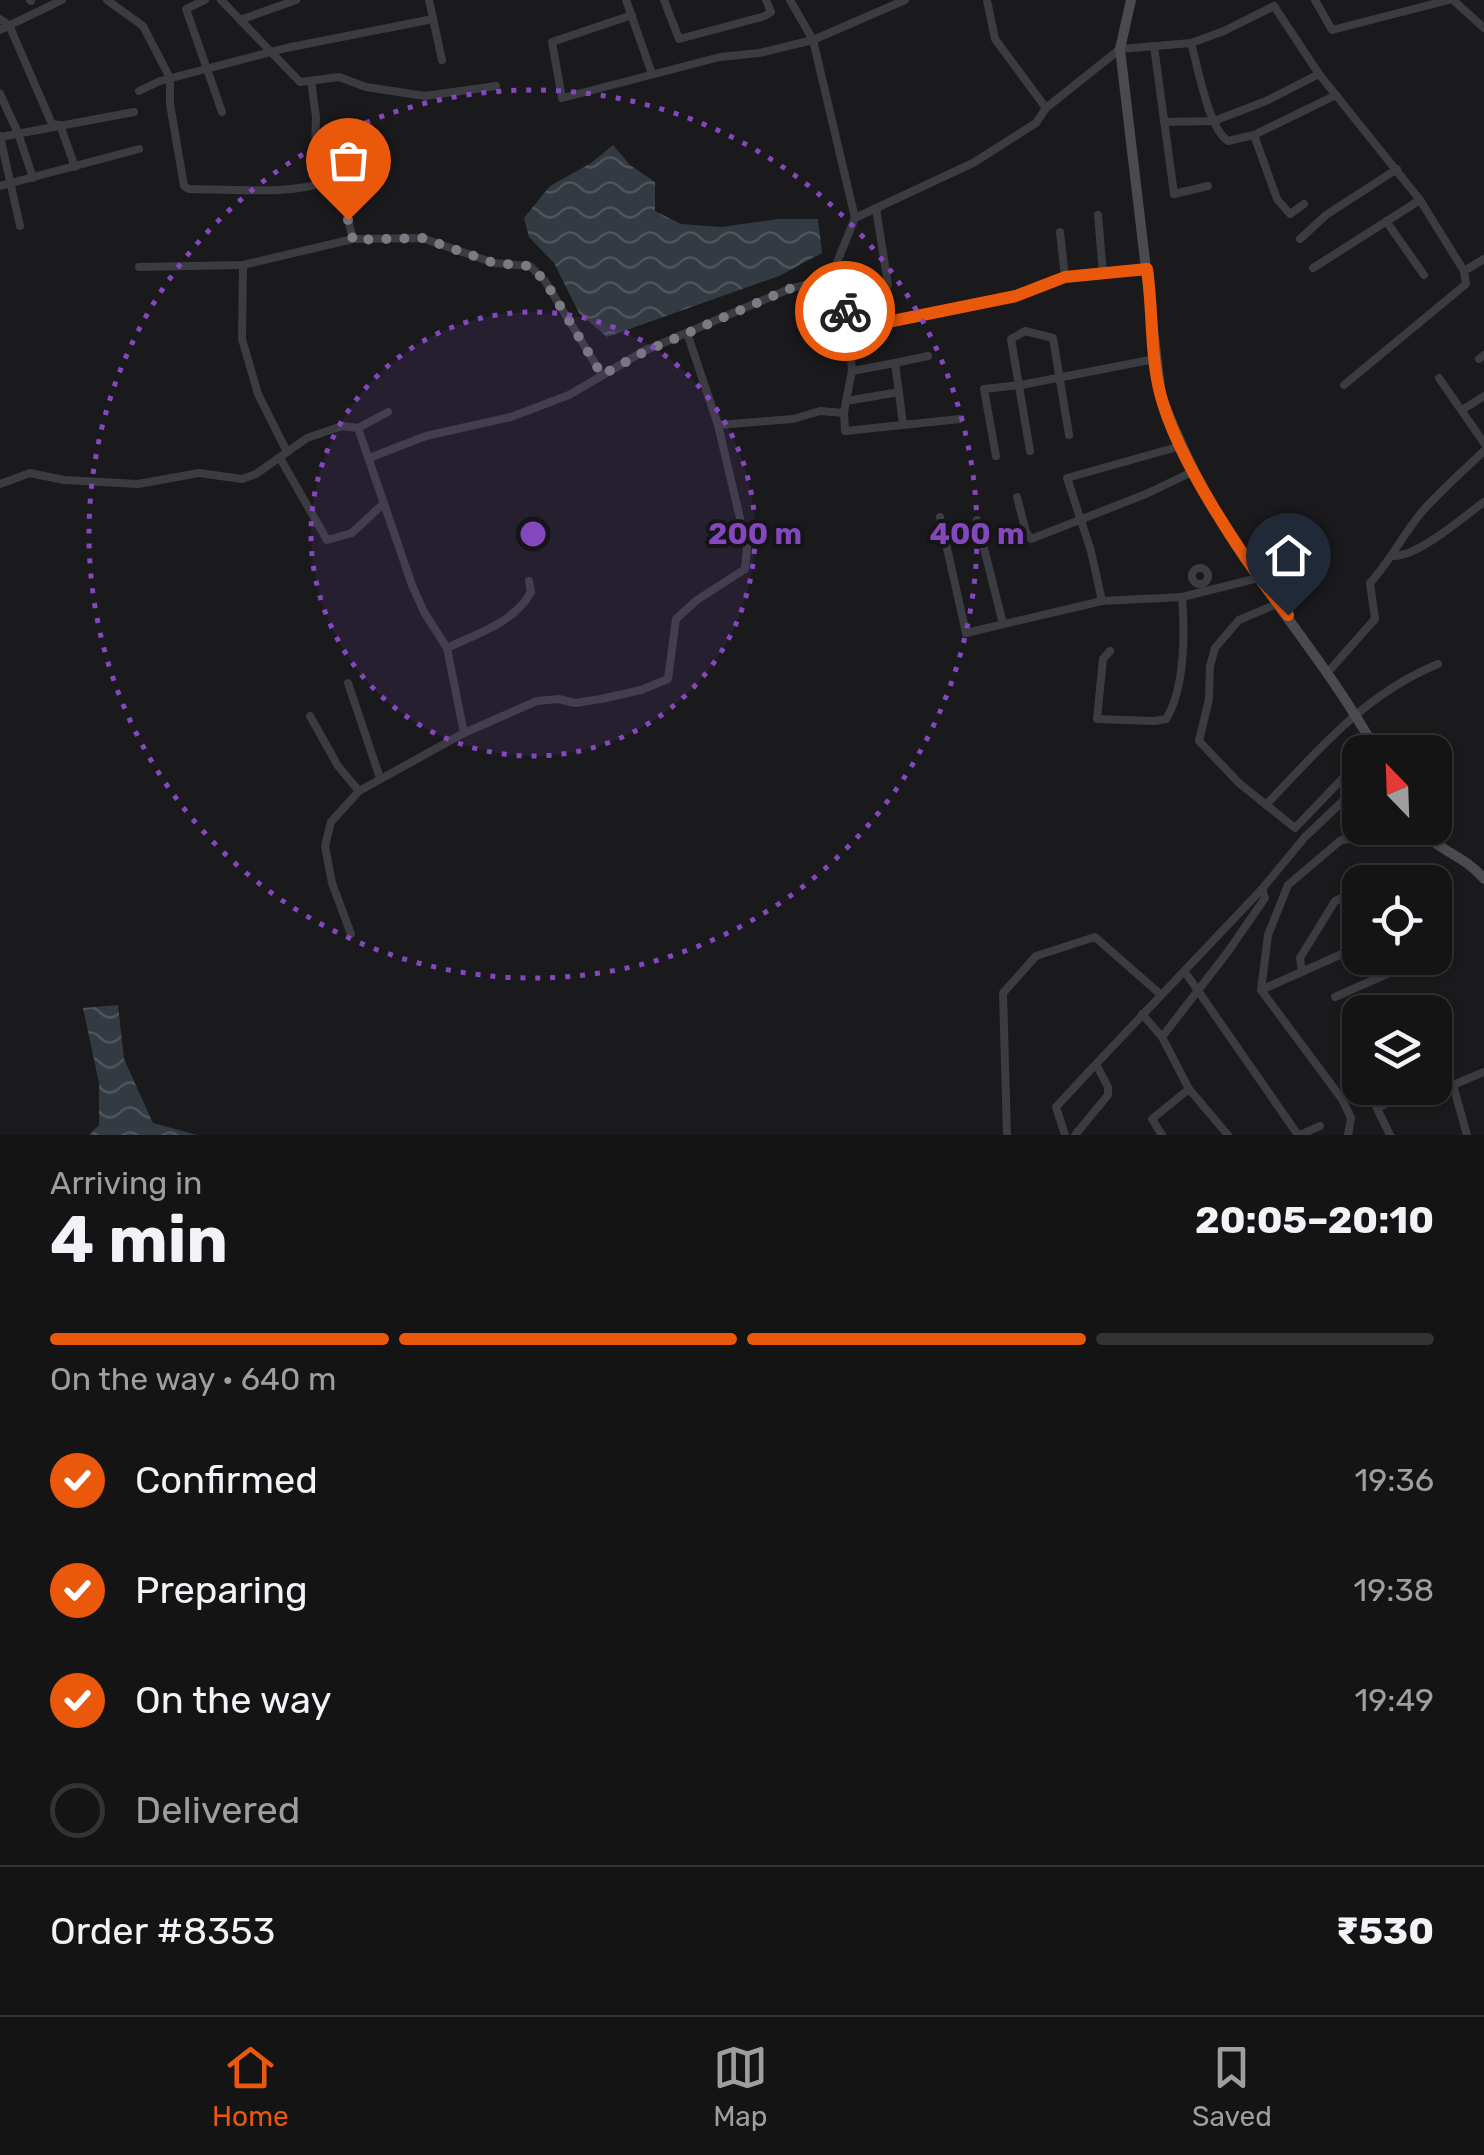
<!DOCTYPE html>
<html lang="en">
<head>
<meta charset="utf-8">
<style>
	body { margin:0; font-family:Rubik,sans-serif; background:#212122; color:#f1f3f6; height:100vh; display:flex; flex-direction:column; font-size:38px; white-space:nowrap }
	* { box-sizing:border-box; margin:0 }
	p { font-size:32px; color:#9d9ea0 }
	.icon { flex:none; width:55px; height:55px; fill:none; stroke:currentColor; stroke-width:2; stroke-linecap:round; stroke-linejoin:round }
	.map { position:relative; height:1135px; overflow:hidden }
	.drawer { display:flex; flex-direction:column; background:#141415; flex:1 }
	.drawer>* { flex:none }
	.needle { width:65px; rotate:337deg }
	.tools { position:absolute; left:1342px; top:735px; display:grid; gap:20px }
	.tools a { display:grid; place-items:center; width:110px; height:110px; border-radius:20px; background:#141415; box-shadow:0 2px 8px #0004,0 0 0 2px #333334; font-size:50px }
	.pin { position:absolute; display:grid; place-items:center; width:85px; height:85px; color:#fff; margin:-102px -42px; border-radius:50% 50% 50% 0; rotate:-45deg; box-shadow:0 0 10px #0007 }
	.pin .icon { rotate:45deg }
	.courier { position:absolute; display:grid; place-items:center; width:100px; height:100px; margin:-50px; border:8px solid #ea580c; border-radius:50%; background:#fff; color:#222; box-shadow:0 2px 12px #0007 }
	.summary em { font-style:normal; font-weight:700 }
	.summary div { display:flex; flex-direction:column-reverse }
	.summary { display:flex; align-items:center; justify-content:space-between; height:170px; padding:0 50px }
	h1 { font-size:65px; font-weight:700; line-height:75px }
	.bar { display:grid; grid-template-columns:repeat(4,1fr); gap:15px 10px; align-content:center; height:120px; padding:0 50px }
	.bar i { height:12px; border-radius:8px; background:#333334 }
	.bar .on { background:#ea580c }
	.bar p { grid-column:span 4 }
	.line { display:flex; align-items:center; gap:25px; padding:0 50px; border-top:2px solid #333334 }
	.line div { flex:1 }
	ol { padding:0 50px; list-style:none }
	li { display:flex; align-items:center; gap:30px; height:110px }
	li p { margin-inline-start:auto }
	li .icon { padding:10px; border-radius:50%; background:#ea580c; color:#fff; stroke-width:4 }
	li:last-child { color:#9d9ea0 }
	li i { width:55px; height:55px; border:5px solid #333334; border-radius:50% }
	.tabs { display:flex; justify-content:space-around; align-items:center; height:140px; border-top:2px solid #333334; background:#141415; font-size:28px; color:#9d9ea0 }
	.tabs a { display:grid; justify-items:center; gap:5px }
	.tabs .on { color:#ea580c }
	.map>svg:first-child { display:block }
</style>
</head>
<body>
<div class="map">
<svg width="1484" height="1135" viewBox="0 0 1484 1135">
	<defs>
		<pattern id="water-waves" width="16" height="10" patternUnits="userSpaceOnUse" patternTransform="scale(2.5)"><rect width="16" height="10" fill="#333a41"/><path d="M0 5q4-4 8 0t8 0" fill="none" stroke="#4e545a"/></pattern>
	</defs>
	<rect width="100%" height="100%" fill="#1a1a1c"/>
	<g fill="url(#water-waves)">
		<path d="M613,145L630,165L655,182V211L681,224L721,227L778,219H818L822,253L779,276L607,337L579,313L554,263L529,237L524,218L550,186L591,163Z"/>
		<path d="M118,1005L124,1059L153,1123L197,1135H89L99,1125V1083L83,1008Z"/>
	</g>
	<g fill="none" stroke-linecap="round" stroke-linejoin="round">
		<g stroke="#3b3c41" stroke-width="8">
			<path d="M30,0L31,1"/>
			<path d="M107,0L143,26L170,78V104L184,186L189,189C220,189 305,196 329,179"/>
			<path d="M205,0L186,9L222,112"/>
			<path d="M221,0L300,82L339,77L366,87L425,96L496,86"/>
			<path d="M429,0L442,60"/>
			<path d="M626,0L652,74"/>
			<path d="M664,0L679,39L765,16L771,12L766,0"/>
			<path d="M987,0L995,39L1046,108"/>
			<path d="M1315,0L1332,30L1449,0"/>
			<path d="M1453,0L1484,28"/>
			<path d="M632,15L552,42L562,98L720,57L759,53L813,40L905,0"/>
			<path d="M0,19L9,25L52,124L60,125L75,167"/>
			<path d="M240,20L296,0"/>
			<path d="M0,30L62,0"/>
			<path d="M1191,43C1198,67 1208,128 1228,141L1254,135L1336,95"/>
			<path d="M1154,46L1174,194L1208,186"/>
			<path d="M139,91L160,81L286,48L433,19"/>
			<path d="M0,94L18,133L33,178"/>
			<path d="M1164,122L1214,121L1266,101L1319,74"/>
			<path d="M1254,135L1277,199L1290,214L1304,204"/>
			<path d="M0,136L20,226"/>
			<path d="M0,137L134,112"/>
			<path d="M0,186L139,149"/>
			<path d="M1098,215L1103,273"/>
			<path d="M855,218L973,163L1036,123L1046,108L1120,49L1191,43L1224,31L1274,6L1319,74L1420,200L1464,271L1466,284L1344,385"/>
			<path d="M1386,221L1424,275"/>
			<path d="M1060,232L1065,277"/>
			<path d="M353,239L422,238L494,263L530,266L545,281L602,375"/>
			<path d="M1300,239L1326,215L1397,169"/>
			<path d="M243,265L242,339L258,394L287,452"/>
			<path d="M139,267L243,265L353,239L343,200L329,179L315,147L316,117L311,81"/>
			<path d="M1313,268L1420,200"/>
			<path d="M1464,271L1484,259"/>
			<path d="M833,272L849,330"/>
			<path d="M841,296L888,285L876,208"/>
			<path d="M1479,359L1484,355"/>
			<path d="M895,363L852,371L849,330L1016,295L1065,277L1147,269"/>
			<path d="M1439,378L1484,443"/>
			<path d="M846,401L852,371"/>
			<path d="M1462,410L1484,396"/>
			<path d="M844,413L846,401L899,392"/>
			<path d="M903,424L895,363L928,356"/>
			<path d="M718,425L793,419L820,411L844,413L845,431L960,419"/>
			<path d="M358,428L412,585L424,612L447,648L464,733"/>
			<path d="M1030,451L1011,339L1025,331L1053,338L1069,435"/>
			<path d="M996,456L984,389L1021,385L1155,359"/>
			<path d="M280,458L327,540L352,533L384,503"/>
			<path d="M369,458L426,436L511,417L569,395L644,351L789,289L812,283L833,272L855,218L813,40L790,0"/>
			<path d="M0,484L30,473L64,480L138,484L199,473L242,479L256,474L307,438L342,426L358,428L388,412"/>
			<path d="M1017,497L1026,532L1031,539L1146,494L1194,471"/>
			<path d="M940,517L966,633L1102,601L1182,597L1258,578"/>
			<path d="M977,520L1003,624"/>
			<path d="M1394,556C1419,556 1463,517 1484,502"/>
			<circle cx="1200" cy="576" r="8"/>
			<path d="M1102,601L1091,551L1067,478L1181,446"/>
			<path d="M1279,603L1239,620L1215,648L1210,666L1209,699L1199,741L1239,783L1295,828L1342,779L1359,777"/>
			<path d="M447,648C478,633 514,623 531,592L529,581"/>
			<path d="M1110,651L1103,659L1097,719L1155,721L1166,719C1185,689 1185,632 1182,597"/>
			<path d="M1328,672L1375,619L1370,583C1391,560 1402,536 1421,513C1440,491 1463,471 1484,451"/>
			<path d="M348,683L380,778"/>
			<path d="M310,716L338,766L359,791"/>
			<path d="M1266,805C1319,749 1365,694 1438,664"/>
			<path d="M1390,882L1405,879L1406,882"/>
			<path d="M351,934L332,883L325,846L331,822L359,791L464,733L537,701L559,699L575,703L601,699L641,690L668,679L676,619L697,600L745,569L747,548L718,425L687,333"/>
			<path d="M1185,972L1298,1135"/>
			<path d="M1302,972L1300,958L1335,901L1360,890"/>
			<path d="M1261,990L1360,946"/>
			<path d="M1335,997L1423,958"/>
			<path d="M1142,1014L1162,1037L1189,1089L1228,1135"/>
			<path d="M1162,1037L1227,953L1265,898L1262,889"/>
			<path d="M1435,1055L1453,1085L1467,1135"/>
			<path d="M1453,1085L1484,1072"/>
			<path d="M1367,1088L1390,1135"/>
			<path d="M1377,1108L1419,1088"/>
			<path d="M1007,1135L1003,993L1036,956L1095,937L1160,994"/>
			<path d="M1065,1135L1056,1107L1096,1064"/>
			<path d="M1075,1135L1108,1095V1087L1096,1064L1262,889L1305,837L1346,798L1360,776"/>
			<path d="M1162,1135L1152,1119L1189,1089"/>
			<path d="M1300,1135L1320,1126"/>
			<path d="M1348,1135L1351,1118L1342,1099L1261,990L1268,935L1288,885L1341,840L1422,830"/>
		</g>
		<g stroke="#494b50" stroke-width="10">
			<path d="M1131,0L1120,49L1161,396C1186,460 1219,524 1260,580C1301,637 1343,691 1377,752"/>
			<path d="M1420,828C1438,852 1465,855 1484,879"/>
		</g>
	</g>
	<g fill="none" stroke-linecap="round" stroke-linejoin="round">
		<path stroke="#7a7c83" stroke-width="10" stroke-dasharray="0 18" d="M348,220L353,240L422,238L494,263L530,266L545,281L602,375L644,352L789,289L812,284L833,272L845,311"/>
		<path stroke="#ea580c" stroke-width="12" d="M845,311L848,330L1016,296L1065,277L1147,269C1153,310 1150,353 1160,393C1177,460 1244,560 1288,615"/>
	</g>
	<circle cx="533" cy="534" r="222" fill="#8547be" fill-opacity=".12"/>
	<g fill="none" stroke="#8547be" stroke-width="5" stroke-dasharray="5 10">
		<circle cx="533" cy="534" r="222"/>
		<circle cx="533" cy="534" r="444"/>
	</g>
	<circle cx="533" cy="534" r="15" fill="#8547be" stroke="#151517" stroke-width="5"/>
	<g font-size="30" text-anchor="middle" font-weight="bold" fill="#8547be" stroke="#151517" stroke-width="8" stroke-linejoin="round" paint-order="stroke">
		<text x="755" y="544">200 m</text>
		<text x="977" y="544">400 m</text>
	</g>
</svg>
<div class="tools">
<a><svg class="needle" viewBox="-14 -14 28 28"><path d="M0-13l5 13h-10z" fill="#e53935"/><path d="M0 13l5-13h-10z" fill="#9d9ea0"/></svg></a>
<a><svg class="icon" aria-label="locate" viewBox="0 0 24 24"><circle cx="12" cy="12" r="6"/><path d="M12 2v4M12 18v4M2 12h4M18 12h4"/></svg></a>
<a><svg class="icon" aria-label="layers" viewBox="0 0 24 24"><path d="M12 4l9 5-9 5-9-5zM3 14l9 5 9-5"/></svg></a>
</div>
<div class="pin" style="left:348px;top:220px;background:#ea580c"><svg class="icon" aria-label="bag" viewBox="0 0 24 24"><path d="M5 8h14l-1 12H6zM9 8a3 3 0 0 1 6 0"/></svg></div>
<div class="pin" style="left:1288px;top:615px;background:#1f2937"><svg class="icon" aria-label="home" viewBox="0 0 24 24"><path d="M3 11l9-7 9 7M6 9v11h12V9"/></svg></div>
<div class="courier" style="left:845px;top:311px"><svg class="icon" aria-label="bike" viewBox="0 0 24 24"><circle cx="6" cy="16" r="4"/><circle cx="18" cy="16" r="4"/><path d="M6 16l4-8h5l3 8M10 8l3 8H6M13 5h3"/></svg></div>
</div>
<section class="drawer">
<div class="summary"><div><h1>4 min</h1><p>Arriving in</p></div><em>20:05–20:10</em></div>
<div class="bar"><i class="on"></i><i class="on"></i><i class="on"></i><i></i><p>On the way · 640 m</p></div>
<ol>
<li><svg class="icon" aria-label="check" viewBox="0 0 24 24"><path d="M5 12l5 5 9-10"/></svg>Confirmed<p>19:36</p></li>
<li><svg class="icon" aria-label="check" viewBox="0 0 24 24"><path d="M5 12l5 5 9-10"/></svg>Preparing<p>19:38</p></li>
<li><svg class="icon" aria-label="check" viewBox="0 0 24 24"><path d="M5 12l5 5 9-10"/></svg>On the way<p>19:49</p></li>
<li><i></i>Delivered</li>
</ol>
<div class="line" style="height:130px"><div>Order #8353</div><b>₹530</b></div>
</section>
<nav class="tabs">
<a class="on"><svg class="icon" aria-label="home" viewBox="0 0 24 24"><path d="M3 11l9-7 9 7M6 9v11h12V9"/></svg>Home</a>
<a><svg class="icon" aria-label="map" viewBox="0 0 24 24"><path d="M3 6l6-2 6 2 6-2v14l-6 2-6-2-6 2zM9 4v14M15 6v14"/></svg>Map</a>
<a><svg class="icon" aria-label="saved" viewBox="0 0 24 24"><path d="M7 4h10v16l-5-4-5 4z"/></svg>Saved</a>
</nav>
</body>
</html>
